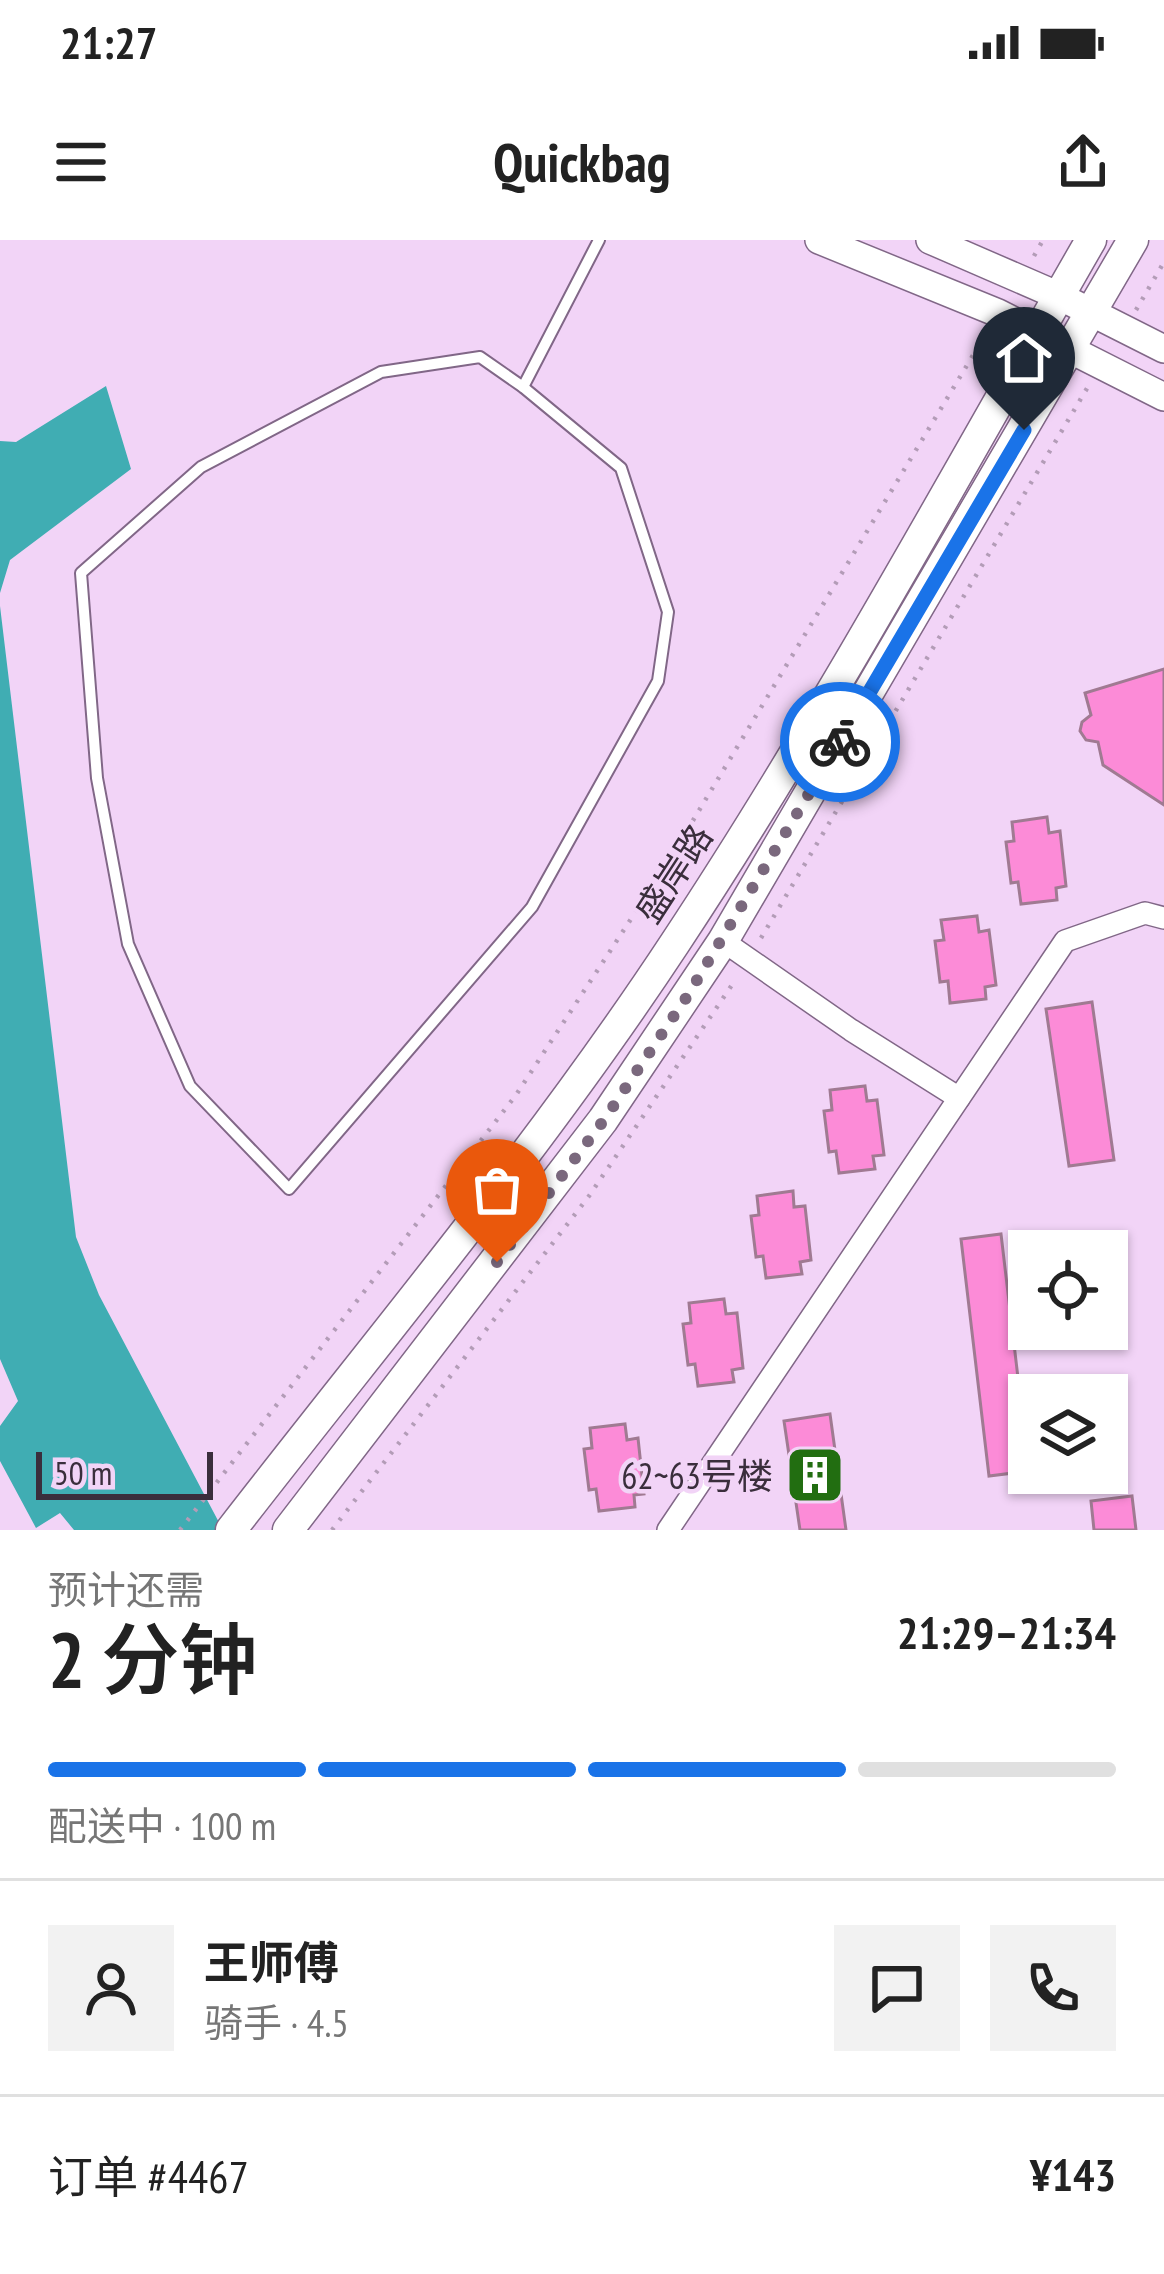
<!DOCTYPE html>
<html lang="zh">
<head>
<meta charset="utf-8">
<style>
	body { margin:0; font-family:"PT Sans Narrow","Noto Sans SC",sans-serif; background:#f2f2f2; color:#222; height:100vh; display:flex; flex-direction:column; font-size:45px; white-space:nowrap }
	* { box-sizing:border-box; margin:0 }
	p { font-size:39px; color:#767676 }
	.icon { flex:none; width:66px; height:66px; fill:none; stroke:currentColor; stroke-width:2; stroke-linecap:round; stroke-linejoin:round }
	.map { position:relative; height:1290px; overflow:hidden }
	.panel { display:flex; flex-direction:column; background:#fff; flex:1 }
	.panel>* { flex:none }
	.controls { position:absolute; left:1008px; top:990px; display:grid; gap:24px }
	.controls a { display:grid; place-items:center; width:120px; height:120px; border-radius:0px; background:#fff; box-shadow:0 3px 9px #0004; font-size:60px }
	.scale { position:absolute; left:36px; bottom:30px; width:177px; box-sizing:border-box; padding-left:12px; border:6px solid #3a2e3c; border-top:0; font-size:33px; line-height:42px; white-space:nowrap; color:#3a2e3c; -webkit-text-stroke:9px #f2d4f7; paint-order:stroke }
	.pin { position:absolute; display:grid; place-items:center; width:102px; height:102px; color:#fff; margin:-123px -51px; border-radius:50% 50% 50% 0; rotate:-45deg; box-shadow:0 0 12px #0007 }
	.pin .icon { rotate:45deg }
	.courier { position:absolute; display:grid; place-items:center; width:120px; height:120px; margin:-60px; border:9px solid #1a73e8; border-radius:50%; background:#fff; color:#222; box-shadow:0 3px 15px #0007 }
	.summary em { font-style:normal; font-weight:600 }
	.summary div { display:flex; flex-direction:column-reverse }
	.summary { display:flex; align-items:center; justify-content:space-between; height:204px; padding:0 48px }
	h1 { font-size:78px; font-weight:600; line-height:90px }
	.bar { display:grid; grid-template-columns:repeat(4,1fr); gap:18px 12px; align-content:center; height:144px; padding:0 48px }
	.bar i { height:15px; border-radius:9px; background:#e0e0e0 }
	.bar .current { background:#1a73e8 }
	.bar p { grid-column:span 4 }
	.line { display:flex; align-items:center; gap:30px; padding:0 48px; border-top:3px solid #e0e0e0 }
	.line div { flex:1 }
	.round { display:grid; place-items:center; flex:none; width:126px; height:126px; border-radius:0px; background:#f2f2f2 }
	.status { display:flex; justify-content:space-between; align-items:center; height:84px; padding:0 60px; background:#fff; direction:ltr }
	.status svg { height:33px; fill:currentColor }
	header { display:flex; justify-content:space-between; align-items:center; height:156px; padding:0 48px; background:#fff; font-size:54px; font-weight:600 }
	.map>svg:first-child { display:block }
</style>
</head>
<body>
<div class="status"><b>21:27</b><svg viewBox="0 0 49 12"><path d="M0 12V9h3v3zM5 12V6h3v6zM10 12V3h3v9zM15 12V0h3v12zM26 1h20v11H26zM47 4h2v5h-2z"/></svg></div>
<header><svg class="icon" aria-label="menu" viewBox="0 0 24 24"><path d="M4 6h16M4 12h16M4 18h16"/></svg>Quickbag<svg class="icon" aria-label="share" viewBox="0 0 24 24"><path d="M12 15V3M7 8l5-5 5 5M5 13v7h14v-7"/></svg></header>
<div class="map">
<svg width="1164" height="1290" viewBox="0 0 1164 1290">
	<rect width="100%" height="100%" fill="#f2d4f7"/>
	<g fill="#40adb3">
		<path d="M106,146L131,229L10,320L0,353V201L16,202Z"/>
		<path d="M0,366L76,997L99,1055L223,1290H74L60,1273L36,1288L0,1221V1186L18,1161L0,1119Z"/>
	</g>
	<g fill="#fc8bd7" stroke="#a07a92" stroke-width="3">
		<path d="M1164,429V565L1103,525L1098,502L1086,500L1080,491L1082,482L1091,475L1085,453Z"/>
		<path d="M1047,577L1049,593L1060,591L1066,646L1056,648L1057,660L1021,664L1018,642L1011,643L1006,602L1014,601L1012,582Z"/>
		<path d="M977,676L979,692L989,690L996,745L985,747L986,759L950,763L948,741L940,742L935,701L944,700L941,680Z"/>
		<path d="M1092,762L1114,920L1069,926L1046,769Z"/>
		<path d="M865,846L867,861L877,860L884,915L873,916L875,929L839,933L836,911L829,912L824,871L832,870L830,850Z"/>
		<path d="M793,951L794,967L805,966L811,1020L800,1022L802,1034L766,1038L763,1016L756,1017L751,976L759,975L757,956Z"/>
		<path d="M1001,994L1029,1231L989,1236L961,999Z"/>
		<path d="M724,1059L726,1074L737,1073L743,1128L732,1130L734,1142L698,1146L695,1124L688,1125L683,1084L691,1083L689,1063Z"/>
		<path d="M830,1174L846,1290H800L784,1181Z"/>
		<path d="M625,1184L627,1200L638,1198L644,1254L634,1255L635,1267L599,1271L596,1249L589,1250L584,1209L592,1208L590,1188Z"/>
		<path d="M1132,1256L1136,1290H1094L1091,1261Z"/>
	</g>
	<g fill="none" stroke-linecap="round" stroke-linejoin="round">
		<defs>
			<g id="lane">
				<path d="M480,117L523,147L621,228L668,372L658,441L532,667L289,949L190,846L128,704L97,538L81,333L201,227L381,132Z"/>
				<path d="M523,147L599,0"/>
			</g>
			<g id="street">
				<path d="M723,701L851,790L959,858"/>
				<path d="M668,1290L1065,701L1145,673L1164,678"/>
			</g>
			<g id="secondary">
				<path d="M819,0L998,73L1164,157"/>
				<path d="M930,0L1059,56L1164,109"/>
			</g>
			<g id="primary">
				<path d="M231,1290C381,1096 540,908 675,703C825,476 955,236 1091,0"/>
				<path d="M288,1290L603,880L723,701L1133,0"/>
			</g>
		</defs>
		<use href="#lane" stroke="#816787" stroke-width="14"/>
		<use href="#street" stroke="#816787" stroke-width="24"/>
		<use href="#secondary" stroke="#816787" stroke-width="30"/>
		<use href="#primary" stroke="#816787" stroke-width="33"/>
		<g stroke="#b39cb7" stroke-width="4.5" stroke-dasharray="3 9" stroke-linecap="butt">
			<path d="M1034,16L1043,0"/>
			<path d="M1136,70L1164,22"/>
			<path d="M761,698L1089,145"/>
			<path d="M180,1290L516,855L665,627L987,92"/>
			<path d="M332,1290L589,956L736,739"/>
		</g>
		<use href="#lane" stroke="#fff" stroke-width="10"/>
		<use href="#street" stroke="#fff" stroke-width="21"/>
		<use href="#secondary" stroke="#fff" stroke-width="27"/>
		<use href="#primary" stroke="#fff" stroke-width="30"/>
	</g>
	<g fill="none" stroke-linecap="round" stroke-linejoin="round">
		<path stroke="#7a687d" stroke-width="12" stroke-dasharray="0 21.6" d="M497,1022L604,880L688,755L840,502"/>
		<path stroke="#1a73e8" stroke-width="15" d="M840,502L1024,190"/>
	</g>
	<defs>
		<symbol id="building-square" viewBox="-11 -11 22 22"><rect x="-9" y="-9" width="18" height="18" rx="4" fill="#226e11" stroke="#f2d4f7"/><path d="M-4-6H4V6H1V3H-1V6H-4ZM-2.5-4.3h1.7v1.8h-1.7ZM.8-4.3h1.7v1.8H.8ZM-2.5-1h1.7V.8h-1.7ZM.8-1h1.7V.8H.8Z" fill="#fff"/></symbol>
	</defs>
	<g fill-rule="evenodd">
		<use href="#building-square" x="782" y="1202" width="66" height="66"/>
	</g>
	<g text-anchor="middle" dominant-baseline="central" stroke-width="9" stroke-linejoin="round" paint-order="stroke">
		<g font-size="36" fill="#3a2e3c" stroke="#f2d4f7">
			<text transform="translate(673 633) rotate(-57)">盛岸路</text>
		</g>
		<g font-size="36" fill="#3a2e3c" stroke="#f2d4f7" text-anchor="end">
			<text x="773" y="1235">62~63号楼</text>
		</g>
	</g>
</svg>
<div class="controls">
<a><svg class="icon" aria-label="locate" viewBox="0 0 24 24"><circle cx="12" cy="12" r="6"/><path d="M12 2v4M12 18v4M2 12h4M18 12h4"/></svg></a>
<a><svg class="icon" aria-label="layers" viewBox="0 0 24 24"><path d="M12 4l9 5-9 5-9-5zM3 14l9 5 9-5"/></svg></a>
</div>
<div class="scale">50 m</div>
<div class="pin" style="left:497px;top:1022px;background:#ea580c"><svg class="icon" aria-label="bag" viewBox="0 0 24 24"><path d="M5 8h14l-1 12H6zM9 8a3 3 0 0 1 6 0"/></svg></div>
<div class="pin" style="left:1024px;top:190px;background:#1f2937"><svg class="icon" aria-label="home" viewBox="0 0 24 24"><path d="M3 11l9-7 9 7M6 9v11h12V9"/></svg></div>
<div class="courier" style="left:840px;top:502px"><svg class="icon" aria-label="bike" viewBox="0 0 24 24"><circle cx="6" cy="16" r="4"/><circle cx="18" cy="16" r="4"/><path d="M6 16l4-8h5l3 8M10 8l3 8H6M13 5h3"/></svg></div>
</div>
<section class="panel">
<div class="summary"><div><h1>2 分钟</h1><p>预计还需</p></div><em>21:29–21:34</em></div>
<div class="bar"><i class="current"></i><i class="current"></i><i class="current"></i><i></i><p>配送中 · 100 m</p></div>
<div class="line" style="height:216px"><a class="round"><svg class="icon" aria-label="person" viewBox="0 0 24 24"><circle cx="12" cy="8" r="4"/><path d="M4 21q1-7 8-7t8 7"/></svg></a><div><b>王师傅</b><p>骑手 · 4.5</p></div><a class="round"><svg class="icon" aria-label="chat" viewBox="0 0 24 24"><path d="M4 5h16v11H9l-5 4z"/></svg></a><a class="round"><svg class="icon" aria-label="phone" viewBox="0 0 24 24"><path d="M5 4h4l2 5-3 2q2 4 5 5l2-3 5 2v4C11 20 4 13 5 4z"/></svg></a></div>
<div class="line" style="height:156px"><div>订单 #4467</div><b>¥143</b></div>
</section>
</body>
</html>
